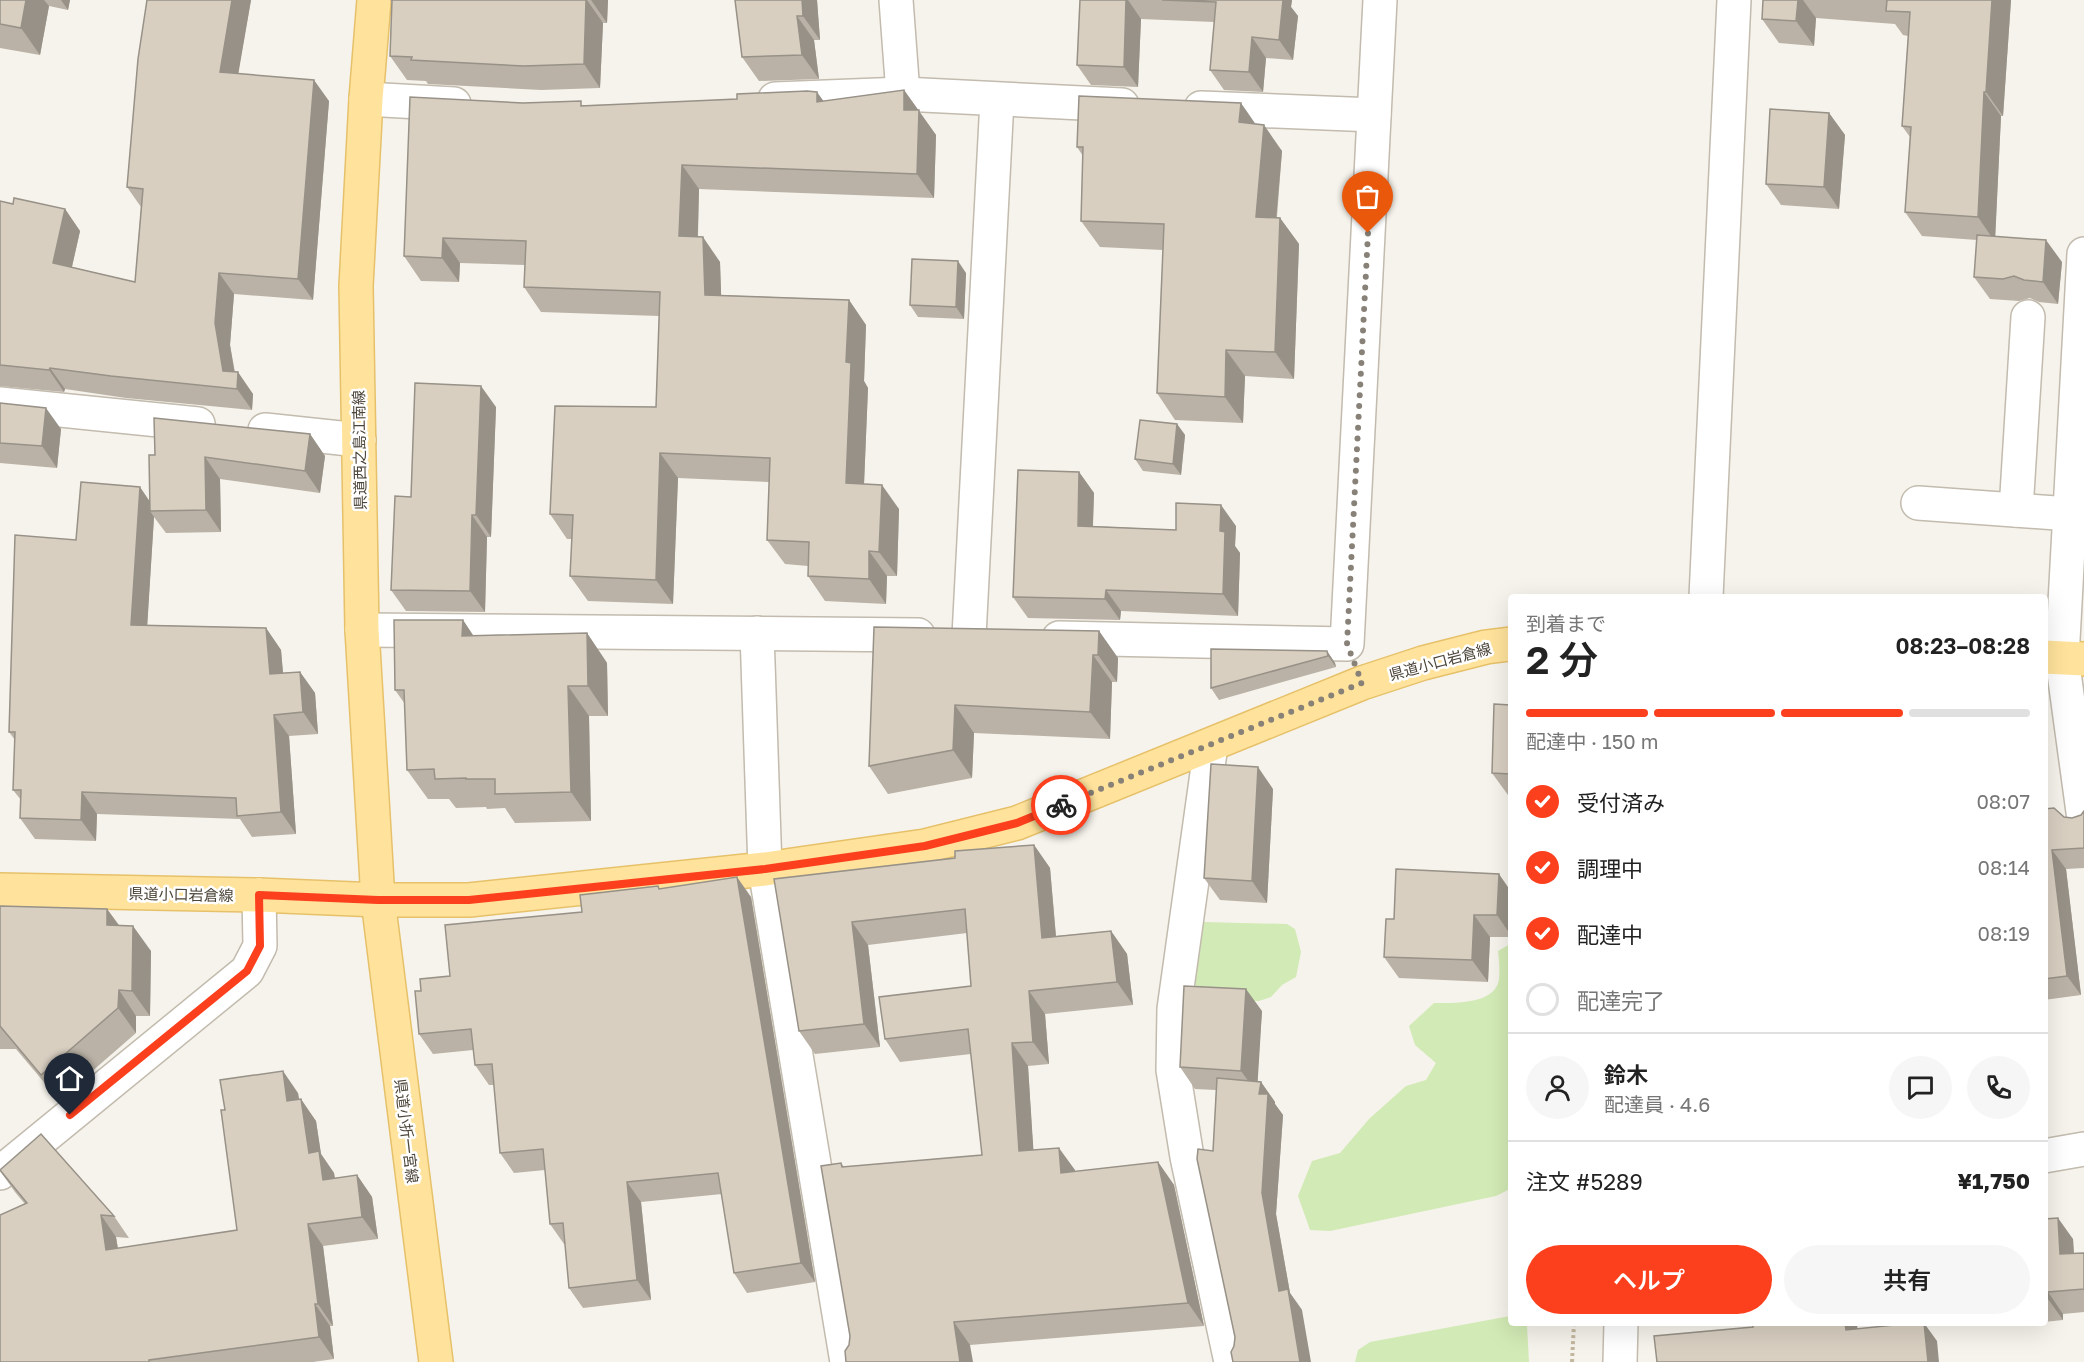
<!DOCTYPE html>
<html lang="ja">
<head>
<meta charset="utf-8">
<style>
	body { margin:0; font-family:"Golos Text","Noto Sans JP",sans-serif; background:#f6f6f6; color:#222; height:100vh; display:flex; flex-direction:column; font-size:22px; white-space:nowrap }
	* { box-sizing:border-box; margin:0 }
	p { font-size:20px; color:#767676 }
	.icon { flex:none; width:33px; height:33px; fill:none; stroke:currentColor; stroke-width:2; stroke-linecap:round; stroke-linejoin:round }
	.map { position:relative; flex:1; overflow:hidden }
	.sheet { position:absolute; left:1508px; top:594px; width:540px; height:732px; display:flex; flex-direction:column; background:#fff; border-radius:6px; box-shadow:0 6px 24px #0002 }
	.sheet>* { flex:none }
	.pin { position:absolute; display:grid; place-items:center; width:51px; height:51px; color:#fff; margin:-62px -26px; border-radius:50% 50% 50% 0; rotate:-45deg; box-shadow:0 0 6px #0007 }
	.pin .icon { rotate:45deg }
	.courier { position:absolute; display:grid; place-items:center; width:60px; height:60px; margin:-30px; border:4px solid #fc3f1d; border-radius:50%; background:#fff; color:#222; box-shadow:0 2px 8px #0007 }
	.head em { font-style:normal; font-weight:600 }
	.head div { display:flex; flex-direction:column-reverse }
	.head { display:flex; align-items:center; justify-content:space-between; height:102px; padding:0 18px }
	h1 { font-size:39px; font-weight:600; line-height:45px }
	.bar { display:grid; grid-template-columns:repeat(4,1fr); gap:9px 6px; align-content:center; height:72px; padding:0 18px }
	.bar i { height:8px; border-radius:4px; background:#e0e0e0 }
	.bar .current { background:#fc3f1d }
	.bar p { grid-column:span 4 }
	.line { display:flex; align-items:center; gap:15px; padding:0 18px; border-top:2px solid #e0e0e0 }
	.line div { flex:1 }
	.round { display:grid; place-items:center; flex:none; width:63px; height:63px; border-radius:32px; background:#f6f6f6 }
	ol { padding:0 18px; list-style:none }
	li { display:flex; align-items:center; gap:18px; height:66px }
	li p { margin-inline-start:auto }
	li .icon { padding:6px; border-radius:50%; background:#fc3f1d; color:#fff; stroke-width:4 }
	li:last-child { color:#767676 }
	li i { width:33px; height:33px; border:3px solid #e0e0e0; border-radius:50% }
	.button { display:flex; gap:12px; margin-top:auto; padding:12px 18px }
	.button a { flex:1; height:69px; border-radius:36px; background:#fc3f1d; color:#fff; font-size:24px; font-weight:600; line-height:69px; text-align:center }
	.button a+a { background:#f6f6f6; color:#222 }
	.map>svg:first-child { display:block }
</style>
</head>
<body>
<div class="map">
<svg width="2084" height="1362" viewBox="0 0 2084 1362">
	<rect width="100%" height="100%" fill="#f6f3ec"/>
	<g fill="#d2eab5">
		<path d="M1204,922L1287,924L1295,929L1301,952L1296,977L1282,985L1271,997L1259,1001L1207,1000L1197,992L1193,967L1199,925Z"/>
		<path d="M1510,944V1189L1496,1196L1330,1231L1310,1230L1298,1196L1312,1161L1340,1153L1369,1119L1406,1086L1426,1080L1436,1063L1415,1045L1409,1026L1434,1003C1452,1003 1496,1005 1499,979C1500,970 1499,960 1498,951Z"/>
		<path d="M1510,1316V1323H1524L1527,1325L1529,1362H1355L1358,1350L1370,1342Z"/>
	</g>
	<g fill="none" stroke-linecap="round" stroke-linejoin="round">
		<defs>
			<g id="minor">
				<path d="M896,0L903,94"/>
				<path d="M366,99L454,104"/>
				<path d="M775,99L903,94L1122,105"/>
				<path d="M1201,108L1374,115"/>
				<path d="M2084,254L2062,658L2084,819"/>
				<path d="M0,404L198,424"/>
				<path d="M265,430L359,440"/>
				<path d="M1918,503L2070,514"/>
				<path d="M2016,510L2028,317"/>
				<path d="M1706,597L1734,0"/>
				<path d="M362,630L918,635"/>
				<path d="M757,633L765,869L847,1362"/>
				<path d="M969,636L997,100"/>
				<path d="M1059,638L1347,644L1380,0"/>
				<path d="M1211,745L1174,1009L1173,1070L1187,1157L1231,1362"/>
				<path d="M2044,1156L2084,1149"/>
				<path d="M0,1173L247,971L260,946L259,895"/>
				<path d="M1620,1362L1621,1323"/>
			</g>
			<g id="major">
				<path d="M374,0L366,99L356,286L362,630L378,900L436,1362"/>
				<path d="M2044,657L2084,659"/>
				<path d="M0,890L259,895L378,900H469L765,869L925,846L1017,823L1362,683L1423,663L1486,647L1510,644"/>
			</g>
		</defs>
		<use href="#minor" stroke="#c2bbae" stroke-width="36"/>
		<use href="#major" stroke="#e6c16a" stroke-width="36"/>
		<path stroke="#c4b79f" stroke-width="4" stroke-dasharray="3 3" stroke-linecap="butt" d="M1572,1362L1574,1323"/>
		<use href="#minor" stroke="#fff" stroke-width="33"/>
		<use href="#major" stroke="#ffe39c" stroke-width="33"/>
	</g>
	<g fill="#bab2a6">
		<path d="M0,0H70L68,10L49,6L40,55L0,48Z"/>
		<path d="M147,0H251L238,73L329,101L313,300L234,294L230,345L235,372L253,394L252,410L126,398L65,389L64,392L0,386V201L13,204L65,209L80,231L72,267L135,282L141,207L127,187Z"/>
		<path d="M390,0H608L607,23H603L600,88L541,90L428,84L426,81L407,80L390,56L392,2Z"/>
		<path d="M735,0H817L820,40H814L819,79L759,81L742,57Z"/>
		<path d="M1080,0H1292L1291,7L1298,16L1293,60L1266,58L1263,92L1224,90L1210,70L1214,22L1141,19L1138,87L1091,85L1077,65Z"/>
		<path d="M1763,0H2011L2003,116H2001L1995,237L2062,262L2058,304L2039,302L2030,298L2019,301L1990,299L1974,277L1977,240L1922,236L1905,212L1910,137L1902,126L1908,36L1903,35L1895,24L1816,18L1814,46L1779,43L1762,19Z"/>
		<path d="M904,90L936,135L934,198L699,189L698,237L720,262L721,295L849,300L866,325L864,381L868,388L864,484L899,509L897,576H887L886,604L825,601L808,576V566L785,564L767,540L769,482L678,478L673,604L588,601L570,576L572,539H567L550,514L656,407L659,316L541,312L524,287L525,265L460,263L459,282L421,281L404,256L523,103L585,105L824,101Z"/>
		<path d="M1829,113L1845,135L1839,209L1781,205L1766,184Z"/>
		<path d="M1256,124L1282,151L1277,217L1280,218L1299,244L1294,379L1245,376L1243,423L1175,420L1157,393L1163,250L1100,247L1081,221L1083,156L1077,147Z"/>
		<path d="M966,273L964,319L918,317L910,305Z"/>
		<path d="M0,403L61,429L57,468L0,463Z"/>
		<path d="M496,407L491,537H487L485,612L406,611L391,590L411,497Z"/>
		<path d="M1177,424L1185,435L1181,475L1143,471L1135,459Z"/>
		<path d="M310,434L325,456L320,493L220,479L221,532L166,533L154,517L147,625L266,628L281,650L283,673L300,672L315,693L318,734L289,736L296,834L252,837L240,819L97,814L96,841L35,839L20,818L21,800L13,790L15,740L9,732L76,540L150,502L155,455Z"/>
		<path d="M1079,472L1094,493L1093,526L1176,530L1236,526L1235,546L1240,553L1238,616L1121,611L1120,620L1028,618L1013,597Z"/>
		<path d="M463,620L473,636L587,633L607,663L608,716H589L591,821L515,823L505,808L487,809L486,807L456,808L449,799H428L407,770L405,704L395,690Z"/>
		<path d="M874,627L1099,631L1118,658L1117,682H1112L1110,739L974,733L972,778L888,794L869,766Z"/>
		<path d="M1327,651L1335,663L1336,667L1219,700L1211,688Z"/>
		<path d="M1510,705V795H1508L1492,773Z"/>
		<path d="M1273,789L1267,903L1220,900L1204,878Z"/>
		<path d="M2044,809L2064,817L2072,818L2081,815L2084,811V868L2066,869L2081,995L2044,1000Z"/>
		<path d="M1034,845L1050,868L1056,936L1111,931L1127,954L1133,1005L1045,1014L1049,1064L1028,1066L1033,1150L1075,1170V1172L1158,1162L1174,1185L1204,1326L970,1345H849L850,1336L841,1163L844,1167L982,1155L971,1054L900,1062L885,1039L971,986L967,933L868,945L880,1047L815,1054L799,1031L774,879L955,858Z"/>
		<path d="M658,886L660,889L751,897L815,1282L747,1293L734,1273L722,1194L641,1202L651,1300L583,1308L569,1288L565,1244H564L550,1224L545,1170L514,1173L500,1153L494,1085H489L475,1065L473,1050L433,1054L419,1034L450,976L582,912Z"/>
		<path d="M1510,890V937H1490L1488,982L1399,978L1384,957L1394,919Z"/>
		<path d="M0,906L107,909L119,925L151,951L150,1016H136V1033L59,1100L16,1049H0Z"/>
		<path d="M1262,1011L1257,1081L1261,1082L1275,1102V1104L1283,1115L1276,1214L1290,1293L1302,1310L1234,1346L1235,1337L1213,1151L1216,1090L1195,1089L1180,1067Z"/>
		<path d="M298,1093L299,1100L316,1121L321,1154L334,1173L335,1178L357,1175L372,1197L378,1239L323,1246L333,1326H330L334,1359L313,1362H0L25,1204L15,1192L0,1171L114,1216L129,1238L116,1237L118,1248L237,1230Z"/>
		<path d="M2044,1219L2073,1239L2074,1253H2084V1312L2063,1314V1320L2044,1322Z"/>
		<path d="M1982,1323H2024L1984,1326Z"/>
	</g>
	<g fill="#979187">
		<path d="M26,0H44L49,6L40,55L21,28Z"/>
		<path d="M61,0H70L68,10Z"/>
		<path d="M232,0H251L235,93L220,72Z"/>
		<path d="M586,0H587L603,23L600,88L584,64Z"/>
		<path d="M591,0H608L607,23Z"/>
		<path d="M802,0H817L820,40L803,16Z"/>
		<path d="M1126,0H1128L1141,19L1138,87L1124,67Z"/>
		<path d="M1280,0H1292L1291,7L1298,16L1293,60L1279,40Z"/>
		<path d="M1798,0H1803L1816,18L1814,46L1796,21Z"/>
		<path d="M1992,0H2011L2003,116L1986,92Z"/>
		<path d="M797,16L814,40L819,79L802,55Z"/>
		<path d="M1252,37L1266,58L1263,92L1249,72Z"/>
		<path d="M314,80L329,101L313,300L298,279Z"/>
		<path d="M904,90L936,135L934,198L917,174L904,110Z"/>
		<path d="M817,92L835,117L817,102Z"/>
		<path d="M1984,92L2001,116L1995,242L1978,217Z"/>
		<path d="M1241,103L1259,129L1239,122Z"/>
		<path d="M1829,113L1845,135L1839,209L1824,187Z"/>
		<path d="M1264,125L1282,151L1274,243L1256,217Z"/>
		<path d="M682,165L699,189L697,261L679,236Z"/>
		<path d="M65,209L80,231L68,284L53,263Z"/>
		<path d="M1280,218L1299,244L1294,379L1275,352Z"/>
		<path d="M703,237L720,262L722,319L705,295Z"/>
		<path d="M443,238L460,263L459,282L442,258Z"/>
		<path d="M2046,240L2062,262L2058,304L2043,282Z"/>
		<path d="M958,261L966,273L964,319L956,307Z"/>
		<path d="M219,273L234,294L230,345L237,388L238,372L253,394L252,410L237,389L223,371L215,323Z"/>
		<path d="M849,300L866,325L864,381L868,388L863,508L846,483V362Z"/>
		<path d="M1226,350L1245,376L1243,423L1225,397Z"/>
		<path d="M50,368L65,389L64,392L49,370Z"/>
		<path d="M481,386L496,407L491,537L476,515Z"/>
		<path d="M46,408L61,429L57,468L42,446Z"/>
		<path d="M1177,424L1185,435L1181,475L1173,464Z"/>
		<path d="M310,434L325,456L320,493L305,471Z"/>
		<path d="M660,453L678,478L673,604L656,580Z"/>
		<path d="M205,457L220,479L221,532L206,510Z"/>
		<path d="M1079,472L1094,493L1092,547L1078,526Z"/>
		<path d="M882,485L899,509L897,576L879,552Z"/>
		<path d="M140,487L155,509L150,511L154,517L146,646L131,625Z"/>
		<path d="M1221,505L1236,526L1235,546L1240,553L1238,616L1223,594L1220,531Z"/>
		<path d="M472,515L487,537L485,612L470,591Z"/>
		<path d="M869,551L887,576L886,604L869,579Z"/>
		<path d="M1106,590L1121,611L1120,620L1105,599Z"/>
		<path d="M463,620L483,650L462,636Z"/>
		<path d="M266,628L281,650L285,696L270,674Z"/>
		<path d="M1099,631L1118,658L1117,682L1098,655Z"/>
		<path d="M587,633L607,663L608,716L588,686Z"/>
		<path d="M1327,651L1335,663L1336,667L1328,656Z"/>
		<path d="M1093,655L1112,682L1110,739L1090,712Z"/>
		<path d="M300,672L315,693L318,734L303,712Z"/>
		<path d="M568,686L589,716L591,821L571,792Z"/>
		<path d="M955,705L974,733L972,778L953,750Z"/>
		<path d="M274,715L289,736L296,834L281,812Z"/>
		<path d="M1258,767L1273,789L1267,903L1252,881Z"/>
		<path d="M82,792L97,814L96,841L81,820Z"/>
		<path d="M1034,845L1050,868L1058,961L1042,938Z"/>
		<path d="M2052,850L2066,869L2081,995L2067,976Z"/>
		<path d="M1499,874L1510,890V934L1497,915Z"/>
		<path d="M737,877L751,897L815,1282L801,1263Z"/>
		<path d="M107,909L125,934L107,925Z"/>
		<path d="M1474,915L1490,937L1488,982L1472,960Z"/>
		<path d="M852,922L868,945L880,1047L864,1024Z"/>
		<path d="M133,926L151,951L150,1016L132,991Z"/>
		<path d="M1111,931L1127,954L1133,1005L1117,982Z"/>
		<path d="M1246,989L1262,1011L1257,1093L1241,1071Z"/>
		<path d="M119,990L136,1016V1033L118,1008Z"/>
		<path d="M1029,991L1045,1014L1049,1064L1033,1042Z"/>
		<path d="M1012,1043L1028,1066L1035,1174L1019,1151Z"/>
		<path d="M283,1071L298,1093L303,1123L287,1101Z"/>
		<path d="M1261,1082L1275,1102V1104L1283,1115L1276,1214L1290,1293L1302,1310L1311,1362H1300L1279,1291L1262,1193L1259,1094Z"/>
		<path d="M301,1099L316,1121L321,1154L334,1173L338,1202L323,1180L309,1153Z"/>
		<path d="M1059,1148L1075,1170L1077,1196L1061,1173Z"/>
		<path d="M1158,1162L1174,1185L1204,1326L1188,1303Z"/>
		<path d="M357,1175L372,1197L378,1239L362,1217Z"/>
		<path d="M627,1182L641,1202L651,1300L637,1280Z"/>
		<path d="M101,1215L116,1237L121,1271L106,1250Z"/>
		<path d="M2058,1218L2073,1239L2075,1276L2060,1254Z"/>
		<path d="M308,1224L323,1246L333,1326L318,1304Z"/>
		<path d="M2048,1292L2063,1314V1320L2048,1299Z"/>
		<path d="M315,1304L330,1326L334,1359L319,1337Z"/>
		<path d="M954,1322L970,1345L973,1362H960Z"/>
		<path d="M1845,1323H1857L1859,1350L1846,1330Z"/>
		<path d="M1924,1323L1937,1341L1939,1362H1928Z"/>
	</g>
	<g fill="#d8cfc1" stroke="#979187" stroke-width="1.5">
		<path d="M0,0H26L21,28L0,24Z"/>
		<path d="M147,0H232L220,72L314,80L298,279L219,273L215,323L223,371L238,372L237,389L111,376L50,368L49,370L0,365V201L13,204L14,198L65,209L53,263L135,282L143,189L127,187L138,59Z"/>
		<path d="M392,0H586L584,64L524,66L411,60L412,57L390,56Z"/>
		<path d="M735,0H802L803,16H797L802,55L742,57Z"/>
		<path d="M1080,0H1126L1124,67L1077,65Z"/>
		<path d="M1162,0H1283L1279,40L1252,37L1249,72L1210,70L1216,2Z"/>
		<path d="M1763,0H1798L1796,21L1762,19Z"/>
		<path d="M1887,0H1992L1986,92H1984L1978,217L1905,212L1911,127L1902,126L1910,12L1886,11Z"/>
		<path d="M904,90V110H919L917,174L682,165L679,236L703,237L705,295L849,300L846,362L851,363L846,483L882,485L879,552L869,551V579L808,576L809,542L767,540L770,458L660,453L656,580L570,576L573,515L550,514L555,406L656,407L660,292L524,287L526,241L443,238L442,258L404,256L410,97L523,103L581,101V106L737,99V94L807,91L817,92V102Z"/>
		<path d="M1079,96L1241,103L1239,122L1264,125L1256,217L1280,218L1275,352L1226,350L1225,397L1157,393L1164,224L1081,221L1083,147H1077Z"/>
		<path d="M1770,109L1829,113L1824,187L1766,184Z"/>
		<path d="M1977,235L2046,240L2043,282L2024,280L2014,276L2003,279L1974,277Z"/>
		<path d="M912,259L958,261L956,307L910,305Z"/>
		<path d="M415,383L481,386L476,515H472L470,591L391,590L395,496L411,497Z"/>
		<path d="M0,403L46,408L42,446L0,443Z"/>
		<path d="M154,418L310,434L305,471L205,457L206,510L150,511L149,455H155Z"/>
		<path d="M1140,420L1177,424L1173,464L1135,459Z"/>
		<path d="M1018,470L1079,472L1078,526L1176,530V503L1221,505L1220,531L1225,532L1223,594L1106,590L1105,599L1013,597Z"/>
		<path d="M81,482L140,487L131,625L266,628L270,674L300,672L303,712L274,715L281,812L237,816L236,798L82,792L81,820L20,818L21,790H13L15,732H9L15,535L76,540Z"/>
		<path d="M394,620H463L462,636L587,633L588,686H568L571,792L495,794V779H466V778L435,779L434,769L407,770L404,690H395Z"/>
		<path d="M874,627L1099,631L1098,655H1093L1090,712L955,705L953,750L869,766Z"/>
		<path d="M1211,649L1327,651L1328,656L1211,688Z"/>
		<path d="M1494,704L1510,705V774L1492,773Z"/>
		<path d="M1211,764L1258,767L1252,881L1204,878Z"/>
		<path d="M2054,808L2064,817L2072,818L2081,815L2084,811V848L2052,850L2067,976L2044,979V809Z"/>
		<path d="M1034,845L1042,938L1111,931L1117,982L1029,991L1033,1042L1012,1043L1019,1151L1059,1148L1061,1173L1158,1162L1188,1303L954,1322L960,1362H846L845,1351L849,1345L850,1336L821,1166L841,1163L842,1167L982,1155L968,1029L885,1039L879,997L971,986L965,909L852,922L864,1024L799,1031L774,879L955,858V851Z"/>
		<path d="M1396,869L1499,874L1497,915H1474L1472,960L1384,957L1386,919H1394Z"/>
		<path d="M737,877L801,1263L734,1273L718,1173L627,1182L637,1280L569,1288L563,1223L550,1224L543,1149L500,1153L492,1064L475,1065L471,1029L419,1034L415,991H421L420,979L450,976L445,925L582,912L580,895L658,886L659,889Z"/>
		<path d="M0,906L107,909V925L133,926L132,991L119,990L118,1008L41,1075L0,1026Z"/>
		<path d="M1184,986L1246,989L1241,1071L1180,1067Z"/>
		<path d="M283,1071L287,1101L301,1099L309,1153L319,1151L323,1180L357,1175L362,1217L308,1224L318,1304H315L319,1337L149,1360V1362H0V1215L27,1203L0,1170L41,1134L114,1216L101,1215L106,1250L237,1230L221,1110H225L220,1080Z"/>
		<path d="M1217,1078L1261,1082L1259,1094H1268L1262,1193L1279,1291L1288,1289L1300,1362H1233L1231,1352L1234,1346L1235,1337L1197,1159L1198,1149L1213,1151Z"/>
		<path d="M2058,1218L2060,1254L2084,1253V1289L2048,1292V1299H2044V1219Z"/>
		<path d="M1752,1323H1845L1846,1330L1914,1323H1924L1928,1362H1657L1654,1336L1753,1327Z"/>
	</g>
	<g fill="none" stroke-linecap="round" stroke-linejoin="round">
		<path stroke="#878178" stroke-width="6" stroke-dasharray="0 10.8" d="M1061,805L1362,683L1347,644L1368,233"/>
		<path stroke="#fc3f1d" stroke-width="8" d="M70,1115L247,971L260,946L259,895L378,900H469L765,869L925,846L1017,823L1061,805"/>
	</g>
	<g text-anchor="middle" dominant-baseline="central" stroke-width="5" stroke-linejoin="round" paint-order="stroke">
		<g font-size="15" fill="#4b4439" stroke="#fff">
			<text transform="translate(359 450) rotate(-91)">県道西之島江南線</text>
			<text transform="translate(1440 661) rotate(-15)">県道小口岩倉線</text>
			<text transform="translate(181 894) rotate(1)">県道小口岩倉線</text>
			<text transform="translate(407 1131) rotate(83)">県道小折一宮線</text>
		</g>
	</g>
</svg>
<div class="pin" style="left:1368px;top:233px;background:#ea580c"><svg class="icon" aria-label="bag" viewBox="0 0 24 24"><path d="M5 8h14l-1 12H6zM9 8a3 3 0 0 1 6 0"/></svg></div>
<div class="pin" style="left:70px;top:1115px;background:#1f2937"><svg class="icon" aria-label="home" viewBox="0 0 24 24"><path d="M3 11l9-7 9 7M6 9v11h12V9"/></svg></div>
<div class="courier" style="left:1061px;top:805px"><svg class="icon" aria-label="bike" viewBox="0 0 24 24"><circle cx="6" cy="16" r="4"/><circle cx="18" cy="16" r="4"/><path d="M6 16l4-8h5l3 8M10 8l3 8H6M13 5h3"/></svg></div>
<section class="sheet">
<div class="head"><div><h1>2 分</h1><p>到着まで</p></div><em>08:23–08:28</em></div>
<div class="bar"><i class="current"></i><i class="current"></i><i class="current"></i><i></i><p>配達中 · 150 m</p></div>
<ol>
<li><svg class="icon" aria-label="check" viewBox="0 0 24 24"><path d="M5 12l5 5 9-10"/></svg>受付済み<p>08:07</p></li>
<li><svg class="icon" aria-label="check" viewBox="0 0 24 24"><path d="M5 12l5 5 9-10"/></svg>調理中<p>08:14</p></li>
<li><svg class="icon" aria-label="check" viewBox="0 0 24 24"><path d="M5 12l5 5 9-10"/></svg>配達中<p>08:19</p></li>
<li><i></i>配達完了</li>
</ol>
<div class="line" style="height:108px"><a class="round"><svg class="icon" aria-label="person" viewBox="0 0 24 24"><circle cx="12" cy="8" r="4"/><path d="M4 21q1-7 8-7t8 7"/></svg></a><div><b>鈴木</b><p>配達員 · 4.6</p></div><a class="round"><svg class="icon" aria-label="chat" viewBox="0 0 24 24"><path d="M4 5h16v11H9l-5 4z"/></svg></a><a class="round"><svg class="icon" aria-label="phone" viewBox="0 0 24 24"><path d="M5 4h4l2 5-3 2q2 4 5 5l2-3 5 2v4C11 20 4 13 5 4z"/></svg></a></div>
<div class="line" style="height:78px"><div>注文 #5289</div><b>¥1,750</b></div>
<div class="button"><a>ヘルプ</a><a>共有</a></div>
</section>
</div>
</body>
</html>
